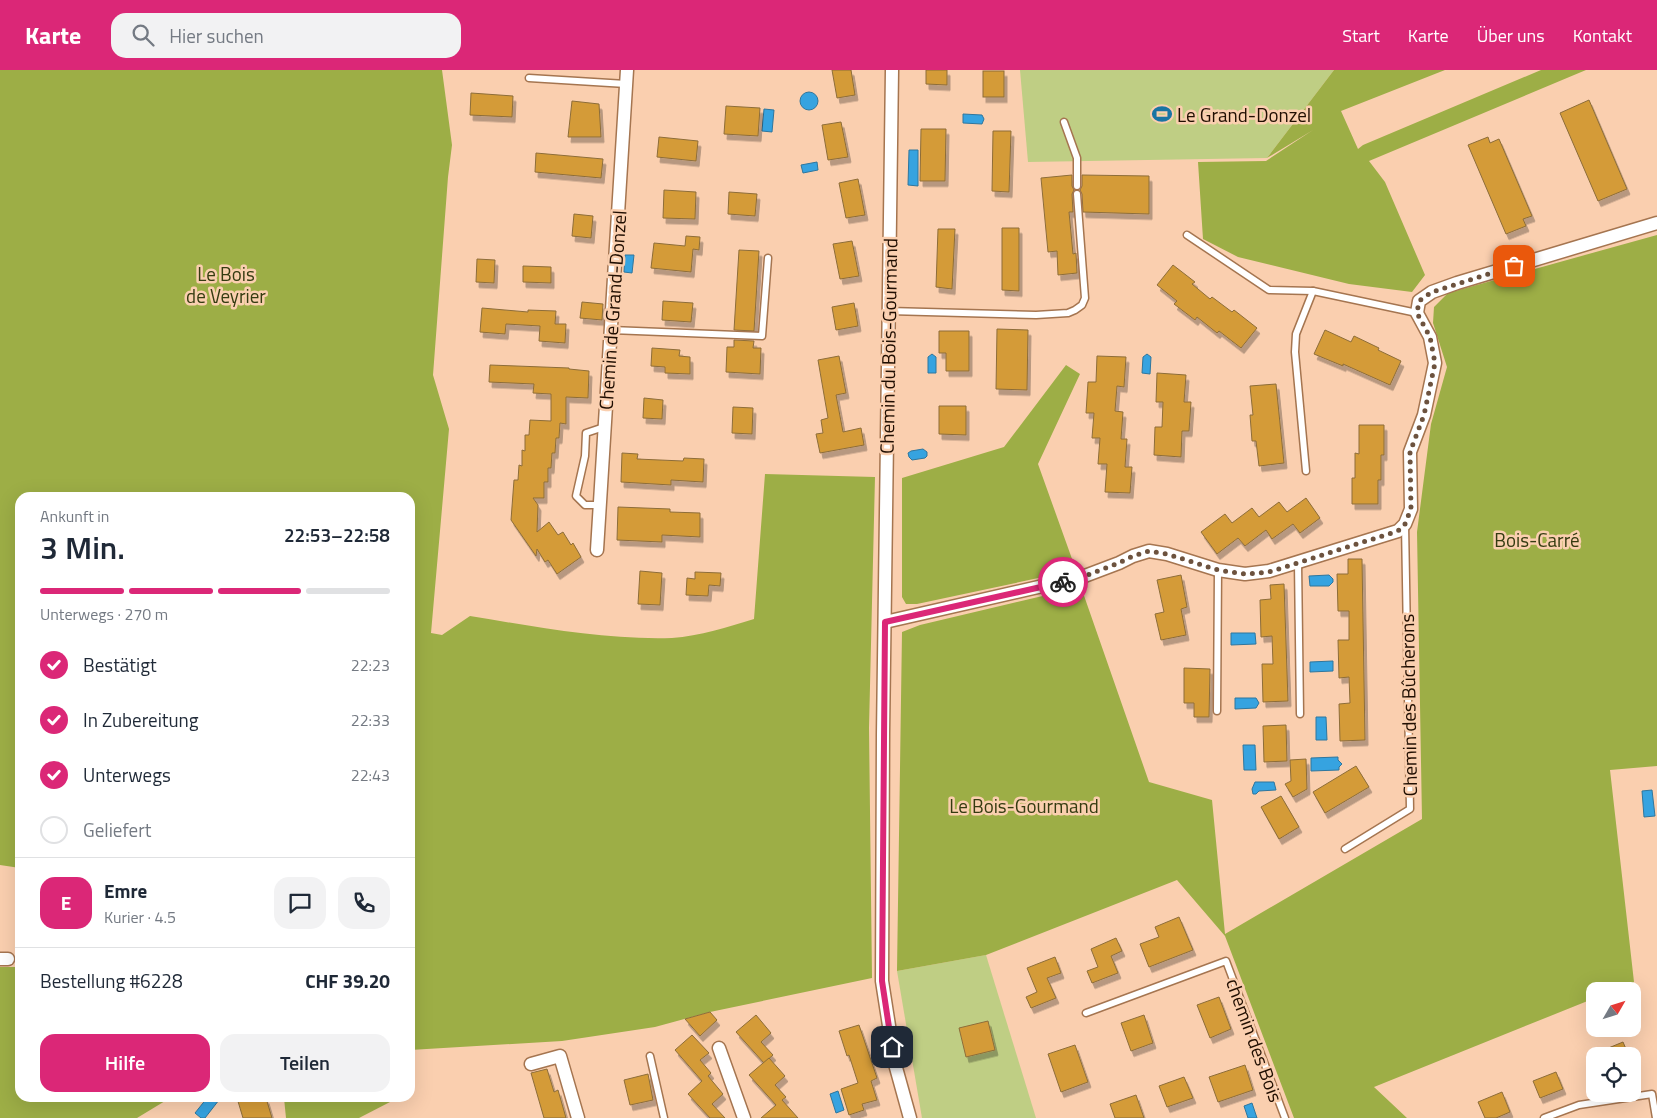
<!DOCTYPE html>
<html lang="de">
<head>
<meta charset="utf-8">
<style>
	body { margin:0; font-family:"Titillium Web",sans-serif; background:#f2f2f3; color:#1f2937; height:100vh; display:flex; flex-direction:column; font-size:19px; white-space:nowrap }
	* { box-sizing:border-box; margin:0 }
	p { font-size:16px; color:#747a83 }
	.icon { flex:none; width:28px; height:28px; fill:none; stroke:currentColor; stroke-width:2; stroke-linecap:round; stroke-linejoin:round }
	.map { position:relative; flex:1; overflow:hidden }
	.details { position:absolute; left:15px; top:422px; width:400px; height:610px; display:flex; flex-direction:column; background:#fff; border-radius:15px; box-shadow:0 5px 20px #0002 }
	.details>* { flex:none }
	.needle { width:32px; rotate:51deg }
	.fabs { position:absolute; left:1586px; top:912px; display:grid; gap:10px }
	.fabs a { display:grid; place-items:center; width:55px; height:55px; border-radius:10px; background:#fff; box-shadow:0 5px 20px #0002; font-size:25px }
	.pin { position:absolute; display:grid; place-items:center; width:42px; height:42px; color:#fff; margin:-21px; border-radius:10px; box-shadow:0 2px 8px #0006 }
	.courier { position:absolute; display:grid; place-items:center; width:50px; height:50px; margin:-25px; border:4px solid #db2777; border-radius:50%; background:#fff; color:#222; box-shadow:0 1px 6px #0007 }
	.head em { font-style:normal; font-weight:600 }
	.head div { display:flex; flex-direction:column-reverse }
	.head { display:flex; align-items:center; justify-content:space-between; height:85px; padding:0 25px }
	h1 { font-size:32px; font-weight:600; line-height:38px }
	.bar { display:grid; grid-template-columns:repeat(4,1fr); gap:8px 5px; align-content:center; height:60px; padding:0 25px }
	.bar i { height:6px; border-radius:4px; background:#e0e1e3 }
	.bar .active { background:#db2777 }
	.bar p { grid-column:span 4 }
	.line { display:flex; align-items:center; gap:12px; padding:0 25px; border-top:1px solid #e0e1e3 }
	.line div { flex:1 }
	.round { display:grid; place-items:center; flex:none; width:52px; height:52px; border-radius:15px; background:#f2f2f3 }
	ol { padding:0 25px; list-style:none }
	li { display:flex; align-items:center; gap:15px; height:55px }
	li p { margin-inline-start:auto }
	li .icon { padding:5px; border-radius:50%; background:#db2777; color:#fff; stroke-width:4 }
	li:last-child { color:#747a83 }
	li i { width:28px; height:28px; border:2px solid #e0e1e3; border-radius:50% }
	.button { display:flex; gap:10px; margin-top:auto; padding:10px 25px }
	.button a { flex:1; height:58px; border-radius:15px; background:#db2777; color:#fff; font-size:20px; font-weight:600; line-height:58px; text-align:center }
	.button a+a { background:#f2f2f3; color:#1f2937 }
	header { display:flex; align-items:center; gap:30px; box-sizing:border-box; height:70px; padding:0 25px; background:#db2777; color:#fff }
	header strong { font-size:24px }
	nav { display:flex; gap:28px; margin-inline-start:auto; font-size:18px }
	.search { width:350px; height:45px; background:#f2f2f3; display:flex; align-items:center; gap:12px; box-sizing:border-box; padding:0 18px; border-radius:15px; color:#747a83; font-size:19px }
	.map>svg:first-child { display:block }
</style>
</head>
<body>
<header>
<strong>Karte</strong>
<div class="search"><svg class="icon" aria-label="search" viewBox="0 0 24 24"><circle cx="10" cy="10" r="6"/><path d="M15 15l6 6"/></svg>Hier suchen</div>
<nav><a>Start</a><a>Karte</a><a>Über uns</a><a>Kontakt</a></nav>
</header>
<div class="map">
<svg width="1657" height="1048" viewBox="0 0 1657 1048">
	<defs>
		<filter id="shadow"><feDropShadow dx="3" dy="5.5" stdDeviation="0" flood-color="#0004"/></filter>
	</defs>
	<rect width="100%" height="100%" fill="#facfaf"/>
	<g fill="#bfce84">
		<path d="M1020,0H1334L1267,88L1028,92Z"/>
		<path d="M986,885L1036,1048H922L897,901Z"/>
	</g>
	<g fill="#9dae46">
		<path d="M0,0H442L452,75L448,107L433,305L449,359L431,563L442,565L470,546C537,557 604,570 672,568C700,566 728,557 754,549L765,404L875,407L869,658L872,908L710,942L655,957L562,971L410,980V428H20V798L0,795Z"/>
		<path d="M1334,0H1445L1341,41L1358,79L1363,75L1541,0H1586L1369,91L1385,112L1425,205L1412,222L1349,214L1238,187L1203,169L1198,92L1266,91L1313,60L1267,88Z"/>
		<path d="M1657,165V696L1610,700L1634,912L1611,921H1595V928L1374,1017L1407,1048H1294L1225,866L1177,810L986,885L897,901L902,562L920,555L1081,517L1149,712L1212,730L1225,864L1422,749L1417,462L1431,354L1447,297L1433,253L1434,237L1448,223Z"/>
		<path d="M1066,295L1080,304L1038,394L1076,500L917,534H906L902,527V408L1004,377Z"/>
		<path d="M0,897H20V1028H170L137,1048H0Z"/>
		<path d="M284,1028H389L390,1032L359,1048H286Z"/>
	</g>
	<g fill="#36a3e0" stroke="#2f769d">
		<circle cx="809" cy="31" r="9"/>
		<path d="M764,39L774,40L772,62L762,61Z"/>
		<path d="M963,44L982,45L984,49L982,54L963,53Z"/>
		<path d="M909,80H918V116L908,115Z"/>
		<path d="M817,92L818,100L803,103L801,95Z"/>
		<path d="M625,185H634L632,203L624,202Z"/>
		<path d="M932,284L936,287V303H928V287Z"/>
		<path d="M1147,284L1151,287L1150,304L1142,303L1143,287Z"/>
		<path d="M923,379L927,382V386L925,388L912,390L909,387L908,383L911,381Z"/>
		<path d="M1329,505L1333,509V512L1329,516H1310L1309,506Z"/>
		<path d="M1231,563H1255L1256,574L1231,575Z"/>
		<path d="M1333,591V601L1310,602V592Z"/>
		<path d="M1235,628H1256L1259,633L1256,638L1235,639Z"/>
		<path d="M1316,647H1326L1327,670H1316Z"/>
		<path d="M1243,675H1255L1256,700H1244Z"/>
		<path d="M1338,687V690L1342,694L1339,697V700L1311,701V688Z"/>
		<path d="M1255,712H1274L1276,720L1259,721L1256,724H1253L1252,719Z"/>
		<path d="M1652,720L1655,746L1644,747L1642,721Z"/>
		<path d="M838,1021L844,1040L836,1043L830,1024Z"/>
		<path d="M207,1028H216L219,1030L205,1048H201L195,1043Z"/>
		<path d="M1252,1033L1257,1048H1248L1244,1036Z"/>
	</g>
	<g fill="#d49b38" stroke="#8d6d39" filter="url(#shadow)">
		<path d="M832,0H851L855,25L837,28Z"/>
		<path d="M926,0H947V15L926,14Z"/>
		<rect x="983" y="1" width="21" height="26"/>
		<path d="M471,23L513,26L512,47L470,45Z"/>
		<path d="M1589,30L1627,119L1598,131L1560,43Z"/>
		<path d="M572,31L599,34L601,67H568Z"/>
		<path d="M726,36L760,38L758,66L724,64Z"/>
		<path d="M841,52L848,87L828,90L822,55Z"/>
		<path d="M921,59H946L945,111H920Z"/>
		<path d="M993,61H1011L1009,122L992,121Z"/>
		<path d="M659,67L698,71L696,91L657,87Z"/>
		<path d="M1488,67L1490,73L1499,69L1532,146L1523,149L1526,156L1506,164L1468,75Z"/>
		<path d="M536,83L603,89L601,108L535,102Z"/>
		<path d="M1072,105V116L1074,120L1072,124L1073,142H1069L1073,184L1076,183L1077,203L1058,205L1057,181L1048,182L1041,108Z"/>
		<path d="M1082,105L1149,106V144L1083,142L1082,124L1080,120L1082,116Z"/>
		<path d="M858,109L865,145L846,148L839,113Z"/>
		<path d="M664,120L696,122L695,149L663,148Z"/>
		<path d="M729,122L757,124L755,146L728,144Z"/>
		<path d="M574,144L593,146L591,168L572,166Z"/>
		<path d="M1002,158H1019V221L1002,220Z"/>
		<path d="M938,159H955L952,219L936,217Z"/>
		<path d="M686,166L700,167L699,180L693,179L691,202L651,198L654,173L685,176Z"/>
		<path d="M852,171L859,206L840,209L833,174Z"/>
		<path d="M739,180L759,181L754,261L734,260Z"/>
		<path d="M477,189L495,190L494,213L476,212Z"/>
		<path d="M1173,195L1195,212L1192,214L1210,229L1212,227L1232,242L1234,240L1257,258L1241,278L1219,261L1217,263L1197,247L1195,250L1174,234L1177,231L1157,215Z"/>
		<path d="M523,196L551,197V213L523,212Z"/>
		<path d="M663,231L693,233L691,252L662,250Z"/>
		<path d="M582,232L603,234L602,250L580,248Z"/>
		<path d="M854,233L858,256L836,260L832,237Z"/>
		<path d="M482,238L528,242V240L556,241L555,254H566L565,273L539,271L540,256L506,254L505,264L480,262Z"/>
		<path d="M997,259L1028,260L1027,320L996,319Z"/>
		<path d="M1325,260L1351,272L1354,266L1379,278L1378,280L1401,291L1390,315L1343,294V296L1314,284Z"/>
		<path d="M939,261H969V301H946V283H939Z"/>
		<path d="M734,270L754,271L753,278H761L760,304L726,302L727,277H734Z"/>
		<path d="M652,278L680,280L679,286L690,287V304L665,303V297L651,296Z"/>
		<path d="M839,286L846,323L836,325L843,362L861,358L864,375L820,383L816,364L823,363L821,350L828,348L818,290Z"/>
		<path d="M1097,286L1126,287L1124,317L1117,316L1115,341L1123,342L1121,369H1127L1125,397H1132L1130,423L1105,422L1107,394H1098L1100,368H1092L1094,343H1086L1088,312H1096Z"/>
		<path d="M490,295L569,298V299L589,301L588,328L566,327V354L560,353L559,368H556L555,383H552L551,398H548V412H544V428H533L538,435L537,462L549,452L558,465L563,462L571,475L573,473L581,487L557,504L548,490L545,492L537,479L536,486L511,450L514,410H518L519,395L522,396V380L525,381V365H529L530,350L551,351V324L533,323L534,314L489,312Z"/>
		<path d="M1157,303L1186,305L1184,332H1191L1189,361H1182L1181,387L1154,385L1155,357H1162L1163,332H1156Z"/>
		<path d="M1276,314L1284,393L1259,396L1256,371H1252L1250,345H1253L1250,316Z"/>
		<path d="M644,328L663,330L662,349L643,348Z"/>
		<path d="M939,336H966V365L939,364Z"/>
		<path d="M733,337L753,338L752,364L732,363Z"/>
		<path d="M1359,355H1384V385H1381V410H1378V434H1352V408H1355V383L1359,384Z"/>
		<path d="M622,383L638,384L637,389L683,391L684,388L704,389L703,412L671,410V415L621,412Z"/>
		<path d="M1306,428L1320,448L1300,463L1293,454L1272,469L1266,460L1245,476L1238,468L1217,484L1201,462L1225,444L1232,453L1252,438L1259,447L1279,432L1287,442Z"/>
		<path d="M618,437L670,439V442L700,443V467L662,465V472L617,470Z"/>
		<path d="M1348,489H1362L1365,670L1340,671L1339,634L1350,633L1349,607L1339,608L1338,570H1349V541H1338L1337,504H1348Z"/>
		<path d="M640,501L662,503L660,535L638,534Z"/>
		<path d="M695,502L721,503L720,516L709,515L708,526L686,525L687,508L695,509Z"/>
		<path d="M1181,505L1187,537L1181,539L1186,565L1161,570L1155,544L1164,542L1157,510Z"/>
		<path d="M1284,514L1288,631L1263,632L1262,594H1273L1272,566L1261,567L1260,530L1271,529L1270,515Z"/>
		<path d="M1184,598L1210,599L1209,647H1194V633H1184Z"/>
		<path d="M1286,655L1287,691L1264,692L1263,656Z"/>
		<path d="M1306,689L1307,719L1293,727L1285,714L1291,711L1290,690Z"/>
		<path d="M1356,696L1369,717L1325,743L1313,722Z"/>
		<path d="M1281,726L1299,757L1279,769L1261,737Z"/>
		<path d="M1179,847L1193,880L1149,897L1140,874L1159,867L1155,857Z"/>
		<path d="M1116,868L1122,881L1111,886L1118,903L1092,913L1087,901L1098,897L1091,879Z"/>
		<path d="M1055,887L1061,903L1047,908L1056,928L1031,938L1026,927L1037,922L1027,898Z"/>
		<path d="M1219,927L1231,959L1210,968L1197,935Z"/>
		<path d="M710,942L717,950L700,966L685,949Z"/>
		<path d="M756,945L771,963L761,972L773,985L764,993L736,962Z"/>
		<path d="M1144,945L1153,973L1131,981L1121,953Z"/>
		<path d="M988,951L995,980L966,987L959,958Z"/>
		<path d="M859,955L877,1008L871,1011L877,1030L862,1034L864,1040L849,1045L841,1019L858,1013L849,985L847,986L839,961Z"/>
		<path d="M692,965L709,983L700,990L711,1003L708,1006L723,1024L712,1034L725,1048H710L688,1024L702,1011L675,980Z"/>
		<path d="M1623,972L1629,986H1589Z"/>
		<path d="M1075,975L1088,1012L1061,1022L1048,984Z"/>
		<path d="M769,988L785,1006L775,1015L786,1027L782,1030L798,1048H761L776,1035L749,1005Z"/>
		<path d="M1245,995L1253,1020L1218,1032L1209,1007Z"/>
		<path d="M547,999L554,1022L558,1020L566,1048H544L531,1003Z"/>
		<path d="M1556,1002L1563,1019L1540,1028L1533,1011Z"/>
		<path d="M648,1004L653,1030L630,1035L624,1010Z"/>
		<path d="M1184,1007L1193,1028L1167,1037L1159,1016Z"/>
		<path d="M1502,1022L1510,1042L1496,1048H1485L1478,1032Z"/>
		<path d="M1136,1025L1144,1048H1115L1110,1034Z"/>
		<path d="M237,1028H266L272,1048H243Z"/>
	</g>
	<g fill="none" stroke-linecap="round" stroke-linejoin="round">
		<defs>
			<g id="service">
				<path d="M529,8L626,14"/>
				<path d="M1064,52L1077,88V116"/>
				<path d="M1187,165L1269,220L1313,221L1417,243"/>
				<path d="M889,241L1036,245L1068,243L1075,240L1082,235L1085,228L1077,124"/>
				<path d="M611,260L762,266L768,188"/>
				<path d="M1306,401L1295,282L1296,264L1313,221"/>
				<path d="M600,435H585L576,426L585,386L586,363L604,357"/>
				<path d="M1298,493L1300,644"/>
				<path d="M1217,641L1218,500"/>
				<path d="M1345,779L1410,739L1405,454"/>
				<path d="M1086,943L1226,891L1285,1048"/>
				<path d="M650,986L664,1048"/>
				<path d="M1544,1048L1579,1035L1652,1024L1656,1048"/>
			</g>
			<g id="minor">
				<path d="M892,0L883,664L882,911L895,994L910,1048"/>
				<path d="M597,480L627,0"/>
				<path d="M885,552L1082,507L1119,493L1133,486L1149,481L1167,484L1218,500L1245,504L1269,501L1398,461L1405,454L1411,439L1410,382L1424,345L1435,293L1430,267L1417,243L1419,231L1432,222L1457,213L1657,153"/>
				<path d="M0,889H8"/>
				<path d="M719,978L744,1048"/>
				<path d="M531,994L560,986L578,1048"/>
			</g>
		</defs>
		<use href="#service" stroke="#a57550" stroke-width="9"/>
		<use href="#minor" stroke="#a57550" stroke-width="15"/>
		<use href="#service" stroke="#fff" stroke-width="6"/>
		<use href="#minor" stroke="#fff" stroke-width="12"/>
	</g>
	<g fill="none" stroke-linecap="round" stroke-linejoin="round">
		<path stroke="#6c523e" stroke-width="5" stroke-dasharray="0 9" d="M1063,512L1082,507L1119,493L1133,486L1149,481L1167,484L1218,500L1245,504L1269,502L1398,461L1405,454L1411,439L1410,382L1424,345L1435,293L1430,267L1417,243L1419,231L1432,222L1514,196"/>
		<path stroke="#db2777" stroke-width="6" d="M892,977L882,911L885,552L1063,512"/>
	</g>
	<defs>
		<symbol id="stadium-bare" viewBox="-9 -9 18 18"><path d="M0-5a6.5 5 0 1 0 0 10a6.5 5 0 1 0 0-10ZM-3.5-1.8h7v3.6h-7Z" fill="#1a74a3" stroke="#facfaf" stroke-width="2.5" paint-order="stroke"/></symbol>
	</defs>
	<g fill-rule="evenodd">
		<use href="#stadium-bare" x="1148" y="30" width="28" height="28"/>
	</g>
	<g text-anchor="middle" dominant-baseline="central" stroke-width="5" stroke-linejoin="round" paint-order="stroke">
		<g font-size="19" fill="#200e01" stroke="#facfaf" text-anchor="start">
			<text x="1177" y="44">Le Grand-Donzel</text>
		</g>
		<g font-size="19" fill="#343b10" stroke="#facfaf">
			<text x="226" y="203">Le Bois<tspan x="226" dy="22">de Veyrier</tspan></text>
			<text x="1537" y="469">Bois-Carré</text>
			<text x="1024" y="735">Le Bois-Gourmand</text>
		</g>
		<g font-size="19" fill="#200e01" stroke="#facfaf">
			<text transform="translate(612 240) rotate(-86)">Chemin de Grand-Donzel</text>
			<text transform="translate(888 276) rotate(-89)">Chemin du Bois-Gourmand</text>
			<text transform="translate(1408 635) rotate(-91)">Chemin des Bûcherons</text>
			<text transform="translate(1255 970) rotate(70)">chemin des Bois</text>
		</g>
	</g>
</svg>
<div class="fabs">
<a><svg class="needle" viewBox="-14 -14 28 28"><path d="M0-13l5 13h-10z" fill="#e53935"/><path d="M0 13l5-13h-10z" fill="#747a83"/></svg></a>
<a><svg class="icon" aria-label="locate" viewBox="0 0 24 24"><circle cx="12" cy="12" r="6"/><path d="M12 2v4M12 18v4M2 12h4M18 12h4"/></svg></a>
</div>
<div class="pin" style="left:1514px;top:196px;background:#ea580c"><svg class="icon" aria-label="bag" viewBox="0 0 24 24"><path d="M5 8h14l-1 12H6zM9 8a3 3 0 0 1 6 0"/></svg></div>
<div class="pin" style="left:892px;top:977px;background:#1f2937"><svg class="icon" aria-label="home" viewBox="0 0 24 24"><path d="M3 11l9-7 9 7M6 9v11h12V9"/></svg></div>
<div class="courier" style="left:1063px;top:512px"><svg class="icon" aria-label="bike" viewBox="0 0 24 24"><circle cx="6" cy="16" r="4"/><circle cx="18" cy="16" r="4"/><path d="M6 16l4-8h5l3 8M10 8l3 8H6M13 5h3"/></svg></div>
<section class="details">
<div class="head"><div><h1>3 Min.</h1><p>Ankunft in</p></div><em>22:53–22:58</em></div>
<div class="bar"><i class="active"></i><i class="active"></i><i class="active"></i><i></i><p>Unterwegs · 270 m</p></div>
<ol>
<li><svg class="icon" aria-label="check" viewBox="0 0 24 24"><path d="M5 12l5 5 9-10"/></svg>Bestätigt<p>22:23</p></li>
<li><svg class="icon" aria-label="check" viewBox="0 0 24 24"><path d="M5 12l5 5 9-10"/></svg>In Zubereitung<p>22:33</p></li>
<li><svg class="icon" aria-label="check" viewBox="0 0 24 24"><path d="M5 12l5 5 9-10"/></svg>Unterwegs<p>22:43</p></li>
<li><i></i>Geliefert</li>
</ol>
<div class="line" style="height:90px"><b class="round" style="background:#db2777;color:#fff">E</b><div><b>Emre</b><p>Kurier · 4.5</p></div><a class="round"><svg class="icon" aria-label="chat" viewBox="0 0 24 24"><path d="M4 5h16v11H9l-5 4z"/></svg></a><a class="round"><svg class="icon" aria-label="phone" viewBox="0 0 24 24"><path d="M5 4h4l2 5-3 2q2 4 5 5l2-3 5 2v4C11 20 4 13 5 4z"/></svg></a></div>
<div class="line" style="height:65px"><div>Bestellung #6228</div><b>CHF 39.20</b></div>
<div class="button"><a>Hilfe</a><a>Teilen</a></div>
</section>
</div>
</body>
</html>
